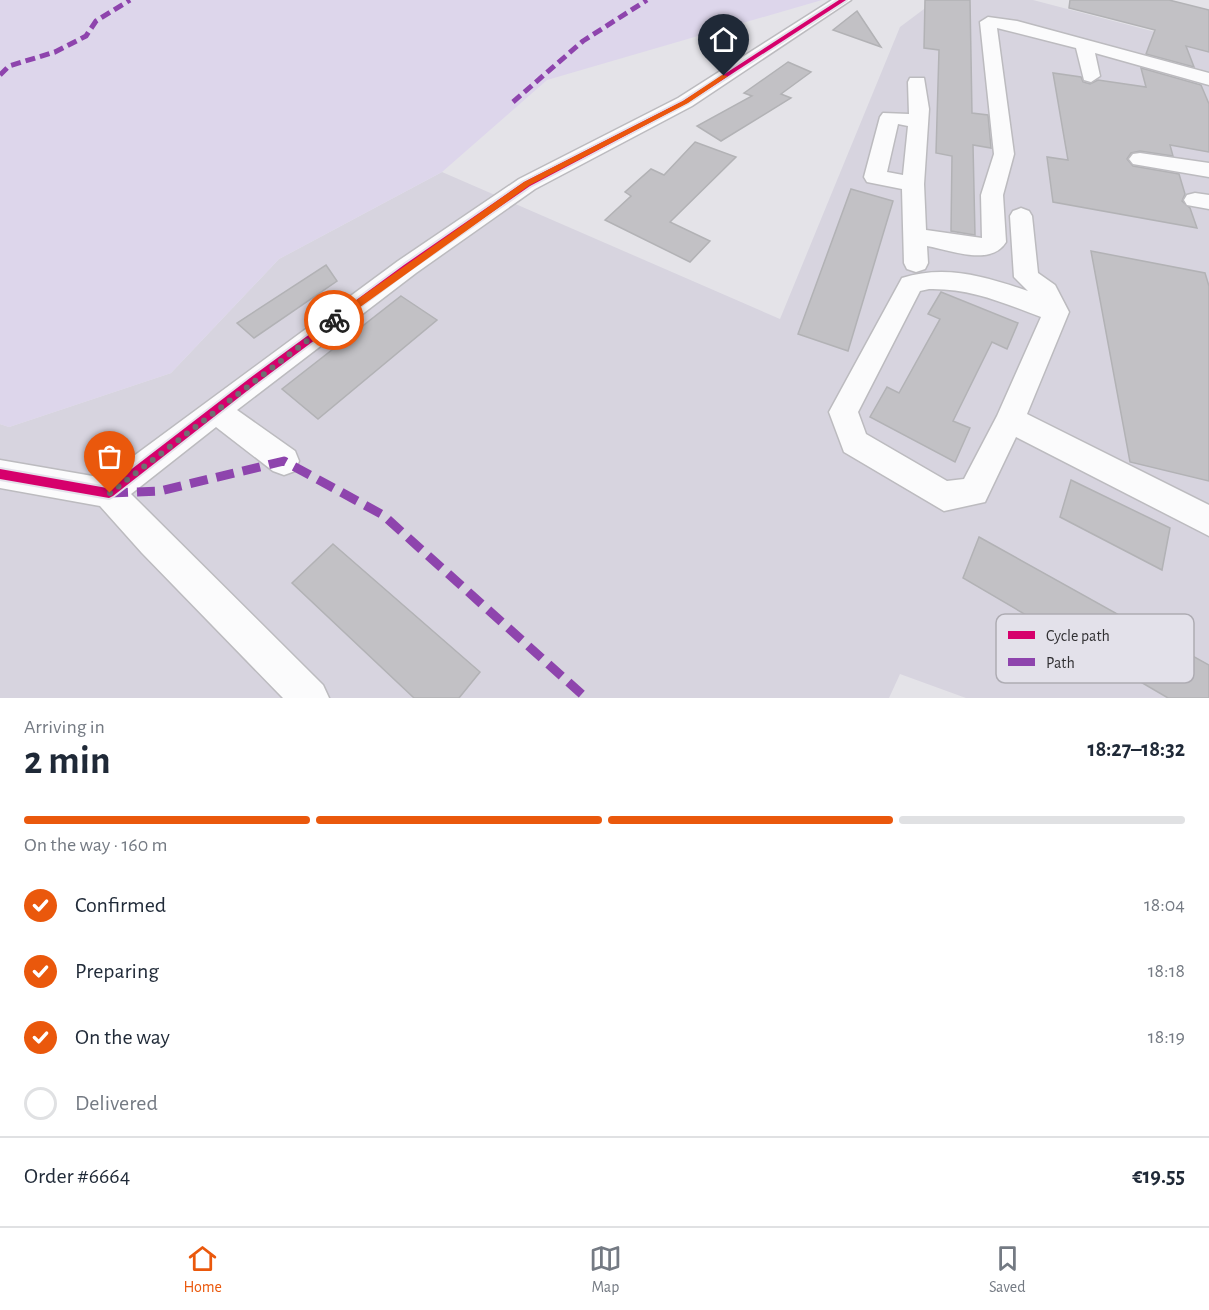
<!DOCTYPE html>
<html lang="en">
<head>
<meta charset="utf-8">
<style>
	body { margin:0; font-family:"Alegreya Sans",sans-serif; background:#f6f6f7; color:#1f2937; height:100vh; display:flex; flex-direction:column; font-size:22px; white-space:nowrap }
	* { box-sizing:border-box; margin:0 }
	p { font-size:20px; color:#747a83 }
	.icon { flex:none; width:33px; height:33px; fill:none; stroke:currentColor; stroke-width:2; stroke-linecap:round; stroke-linejoin:round }
	.map { position:relative; height:698px; overflow:hidden }
	.sheet { display:flex; flex-direction:column; background:#fff; flex:1 }
	.sheet>* { flex:none }
	.pin { position:absolute; display:grid; place-items:center; width:51px; height:51px; color:#fff; margin:-62px -26px; border-radius:50% 50% 50% 0; rotate:-45deg; box-shadow:0 0 6px #0007 }
	.pin .icon { rotate:45deg }
	.courier { position:absolute; display:grid; place-items:center; width:60px; height:60px; margin:-30px; border:4px solid #ea580c; border-radius:50%; background:#fff; color:#222; box-shadow:0 2px 8px #0007 }
	.head em { font-style:normal; font-weight:700 }
	.head div { display:flex; flex-direction:column-reverse }
	.head { display:flex; align-items:center; justify-content:space-between; height:102px; padding:0 24px }
	h1 { font-size:39px; font-weight:700; line-height:45px }
	.bar { display:grid; grid-template-columns:repeat(4,1fr); gap:9px 6px; align-content:center; height:72px; padding:0 24px }
	.bar i { height:8px; border-radius:4px; background:#e0e1e3 }
	.bar .on { background:#ea580c }
	.bar p { grid-column:span 4 }
	.line { display:flex; align-items:center; gap:15px; padding:0 24px; border-top:2px solid #e0e1e3 }
	.line div { flex:1 }
	ol { padding:0 24px; list-style:none }
	li { display:flex; align-items:center; gap:18px; height:66px }
	li p { margin-inline-start:auto }
	li .icon { padding:6px; border-radius:50%; background:#ea580c; color:#fff; stroke-width:4 }
	li:last-child { color:#747a83 }
	li i { width:33px; height:33px; border:3px solid #e0e1e3; border-radius:50% }
	.menu { display:flex; justify-content:space-around; align-items:center; height:84px; border-top:2px solid #e0e1e3; background:#fff; font-size:16px; color:#747a83 }
	.menu a { display:grid; justify-items:center; gap:3px }
	.menu .on { color:#ea580c }
	.map>svg:first-child { display:block }
</style>
</head>
<body>
<div class="map">
<svg width="1209" height="698" viewBox="0 0 1209 698">
	<rect width="100%" height="100%" fill="#e4e3e8"/>
	<path fill="#d7d4df" d="M936,0H1033L1209,46V698H966L900,674L889,698H0V424L9,427L171,373L279,259L442,172L780,319L900,27Z"/>
	<path fill="#ddd6eb" d="M0,0H822L547,80L442,172L279,259L171,373L9,427L0,424Z"/>
	<g fill="#c2c1c5" stroke="#b2b2b5" stroke-width="1.5">
		<path d="M925,0H970L972,113L988,115L991,148L973,145L975,235L951,231L952,156L936,153L939,50L924,48Z"/>
		<path d="M1070,0H1169L1209,10V52L1186,46L1194,67L1146,54L1155,30L1069,8Z"/>
		<path d="M857,11L881,47L833,30Z"/>
		<path d="M788,62L811,72L781,94L791,98L721,141L697,126L752,96L744,93Z"/>
		<path d="M1141,68L1201,85L1209,104V152L1170,145L1173,156L1140,151L1131,153L1127,159L1133,166L1179,174L1185,194L1182,201L1190,208L1197,228L1053,202L1047,157L1068,160L1053,73L1081,77L1083,82L1090,84L1098,80L1146,87Z"/>
		<path d="M695,142L736,157L670,222L710,241L690,262L605,220L631,196L625,192L651,169L664,175Z"/>
		<path d="M851,189L893,201L848,351L798,334Z"/>
		<path d="M1091,251L1205,273L1209,286V481L1130,462Z"/>
		<path d="M326,265L337,281L254,338L237,323Z"/>
		<path d="M941,292L1018,323L1007,349L992,342L953,421L970,428L955,462L870,417L887,387L899,393L940,319L928,314Z"/>
		<path d="M401,296L437,320L318,419L282,389Z"/>
		<path d="M1071,480L1170,528L1162,570L1060,517Z"/>
		<path d="M979,537L1209,665V698H1168L963,578Z"/>
		<path d="M333,544L480,672L459,698H414L292,583Z"/>
	</g>
	<g fill="none" stroke-linecap="round" stroke-linejoin="round">
		<defs>
			<g id="minor">
				<path d="M832,0H851L692,106L535,189L416,273L237,410L295,451L299,461L295,471L284,475L273,471L216,427L131,494L323,685L329,698H283L142,553L100,506L0,488V460L104,478L398,261L519,179L678,98Z"/>
				<path d="M988,17L1017,21L1209,73V85L1095,53L1100,76L1091,82L1084,80L1076,48L997,28L1014,154L1003,195L1006,242C991,267 950,250 927,246L928,263L925,269L916,272L907,269L904,263L902,189L867,182L864,177L880,117L883,113L909,114L908,82L910,78H924L929,109L924,184L926,230L982,238L981,195L994,154L980,22ZM898,124L908,126L903,175L887,172Z"/>
				<path d="M1140,153L1209,163V177L1133,164L1129,159L1133,154Z"/>
				<path d="M1195,193L1209,195V209L1187,205L1184,200L1187,195Z"/>
				<path d="M1021,208L1029,211L1032,216L1038,273L1055,285L1069,312L1027,414L1209,505V536L1016,437L985,502L944,511L844,452L829,412L902,278C946,264 986,277 1028,291L1014,277L1010,216L1013,211ZM929,289C970,288 1004,303 1041,317L997,416L964,479L947,481L866,434L858,412L920,291Z"/>
			</g>
		</defs>
		<use href="#minor" stroke="#bcbbbf" stroke-width="3"/>
		<use href="#minor" fill="#fbfbfc" fill-rule="evenodd"/>
		<g stroke="#8e44ad" stroke-width="5" stroke-dasharray="10 5" stroke-linecap="butt">
			<path d="M0,75L9,66L55,52L86,36L96,21L130,0"/>
			<path d="M513,102L583,41L647,0"/>
		</g>
		<path stroke="#8e44ad" stroke-width="9" stroke-dasharray="18 9" stroke-linecap="butt" d="M110,493L160,491L284,461L383,515L586,698"/>
		<defs>
			<path id="cycleway" d="M839,0H846L687,103L530,186L410,269L256,384L113,496L109,498L0,479V469L107,488L250,378L404,265L524,182L683,101Z"/>
		</defs>
		<use href="#cycleway" stroke="#e3e1ea" stroke-width="4"/>
		<use href="#cycleway" fill="#d6006c" fill-rule="evenodd"/>
	</g>
	<path fill="#ea580c" d="M722,75L728,76L688,103L530,185L338,323H331V318L524,182L683,101Z"/>
	<g fill="none" stroke-linecap="round" stroke-linejoin="round">
		<path stroke="#706f72" stroke-width="6" stroke-dasharray="0 10.8" d="M110,493L334,320"/>
	</g>
	<rect x="996" y="614" width="198" height="69" rx="9" fill="#e3e1ea" stroke="#aeacb3" stroke-width="1.5"/>
	<rect x="1008" y="631" width="27" height="8" fill="#d6006c"/>
	<rect x="1008" y="658" width="27" height="8" fill="#8e44ad"/>
	<g font-size="16" fill="#313033">
		<text x="1046" y="641">Cycle path</text>
		<text x="1046" y="668">Path</text>
	</g>
</svg>
<div class="pin" style="left:110px;top:493px;background:#ea580c"><svg class="icon" aria-label="bag" viewBox="0 0 24 24"><path d="M5 8h14l-1 12H6zM9 8a3 3 0 0 1 6 0"/></svg></div>
<div class="pin" style="left:724px;top:76px;background:#1f2937"><svg class="icon" aria-label="home" viewBox="0 0 24 24"><path d="M3 11l9-7 9 7M6 9v11h12V9"/></svg></div>
<div class="courier" style="left:334px;top:320px"><svg class="icon" aria-label="bike" viewBox="0 0 24 24"><circle cx="6" cy="16" r="4"/><circle cx="18" cy="16" r="4"/><path d="M6 16l4-8h5l3 8M10 8l3 8H6M13 5h3"/></svg></div>
</div>
<section class="sheet">
<div class="head"><div><h1>2 min</h1><p>Arriving in</p></div><em>18:27–18:32</em></div>
<div class="bar"><i class="on"></i><i class="on"></i><i class="on"></i><i></i><p>On the way · 160 m</p></div>
<ol>
<li><svg class="icon" aria-label="check" viewBox="0 0 24 24"><path d="M5 12l5 5 9-10"/></svg>Confirmed<p>18:04</p></li>
<li><svg class="icon" aria-label="check" viewBox="0 0 24 24"><path d="M5 12l5 5 9-10"/></svg>Preparing<p>18:18</p></li>
<li><svg class="icon" aria-label="check" viewBox="0 0 24 24"><path d="M5 12l5 5 9-10"/></svg>On the way<p>18:19</p></li>
<li><i></i>Delivered</li>
</ol>
<div class="line" style="height:78px"><div>Order #6664</div><b>€19.55</b></div>
</section>
<nav class="menu">
<a class="on"><svg class="icon" aria-label="home" viewBox="0 0 24 24"><path d="M3 11l9-7 9 7M6 9v11h12V9"/></svg>Home</a>
<a><svg class="icon" aria-label="map" viewBox="0 0 24 24"><path d="M3 6l6-2 6 2 6-2v14l-6 2-6-2-6 2zM9 4v14M15 6v14"/></svg>Map</a>
<a><svg class="icon" aria-label="saved" viewBox="0 0 24 24"><path d="M7 4h10v16l-5-4-5 4z"/></svg>Saved</a>
</nav>
</body>
</html>
